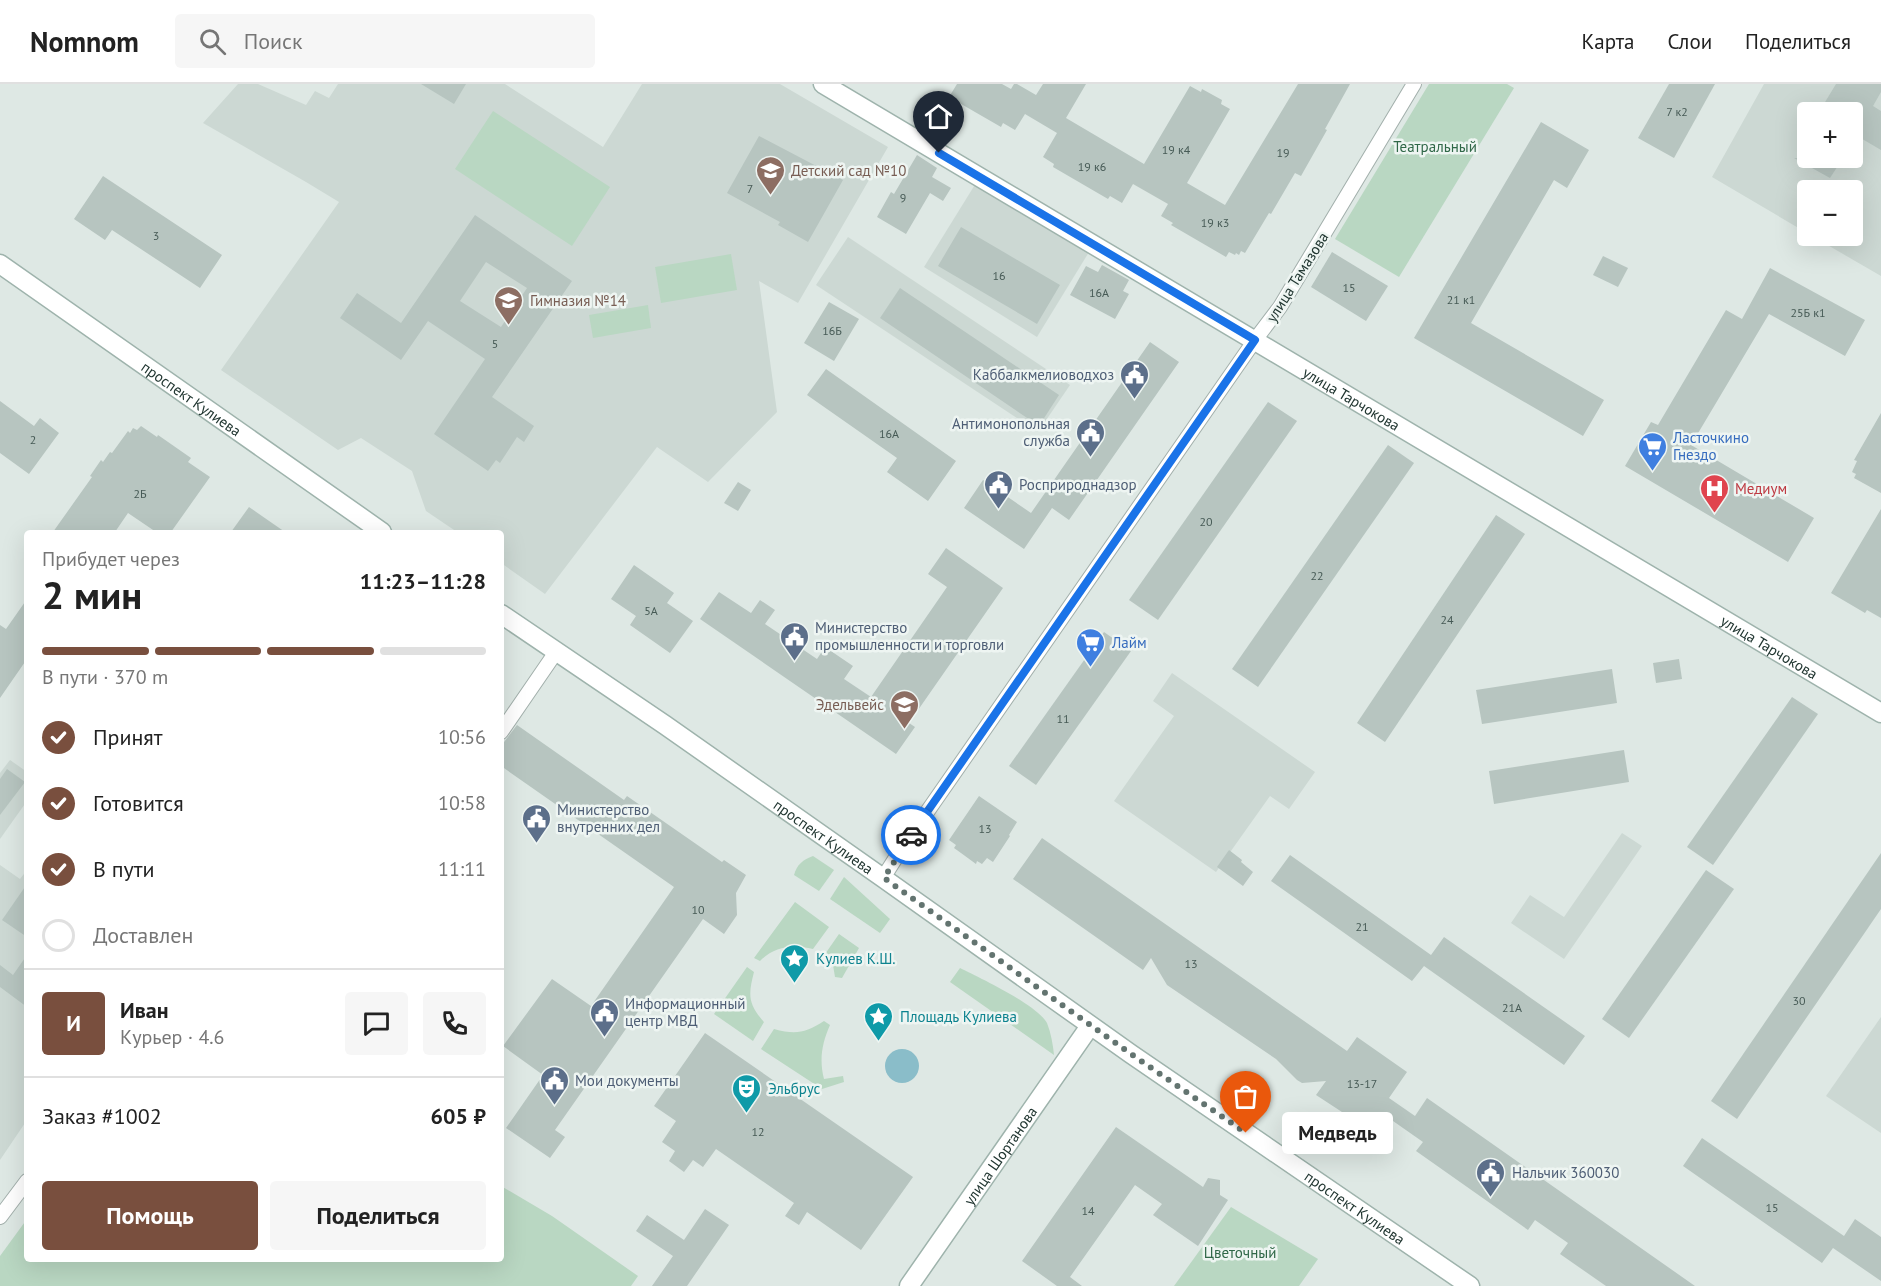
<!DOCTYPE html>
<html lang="ru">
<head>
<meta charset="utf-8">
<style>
	body { margin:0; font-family:"PT Sans",sans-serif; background:#f6f6f6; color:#222; height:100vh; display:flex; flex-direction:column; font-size:22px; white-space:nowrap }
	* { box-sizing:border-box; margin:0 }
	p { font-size:20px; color:#767676 }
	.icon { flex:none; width:33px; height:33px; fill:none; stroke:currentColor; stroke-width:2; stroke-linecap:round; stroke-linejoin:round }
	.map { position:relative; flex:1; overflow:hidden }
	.side { position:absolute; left:24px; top:446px; width:480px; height:732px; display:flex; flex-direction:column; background:#fff; border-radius:6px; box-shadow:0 6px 24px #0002 }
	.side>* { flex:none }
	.controls { position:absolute; left:1797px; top:18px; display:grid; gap:12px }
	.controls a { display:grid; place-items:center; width:66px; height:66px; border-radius:6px; background:#fff; box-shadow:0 6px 24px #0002; font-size:30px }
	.pin { position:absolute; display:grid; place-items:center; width:51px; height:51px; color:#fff; margin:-62px -26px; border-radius:50% 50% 50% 0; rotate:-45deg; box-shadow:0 0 6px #0007 }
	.pin .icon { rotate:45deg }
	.courier { position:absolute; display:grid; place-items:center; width:60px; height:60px; margin:-30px; border:4px solid #1a73e8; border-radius:50%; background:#fff; color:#222; box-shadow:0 2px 8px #0007 }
	.bubble { position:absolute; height:42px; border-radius:6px; background:#fff; box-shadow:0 6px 24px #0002; font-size:20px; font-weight:600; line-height:42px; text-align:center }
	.headline em { font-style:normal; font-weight:600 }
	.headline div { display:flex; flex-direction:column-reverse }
	.headline { display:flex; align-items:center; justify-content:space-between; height:102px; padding:0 18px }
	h1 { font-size:39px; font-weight:600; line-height:45px }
	.bar { display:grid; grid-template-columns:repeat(4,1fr); gap:9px 6px; align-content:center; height:72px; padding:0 18px }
	.bar i { height:8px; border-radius:4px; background:#e0e0e0 }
	.bar .selected { background:#794f3e }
	.bar p { grid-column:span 4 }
	.line { display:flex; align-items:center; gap:15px; padding:0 18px; border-top:2px solid #e0e0e0 }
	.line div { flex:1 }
	.round { display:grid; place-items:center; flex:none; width:63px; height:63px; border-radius:6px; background:#f6f6f6 }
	ol { padding:0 18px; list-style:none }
	li { display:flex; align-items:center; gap:18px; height:66px }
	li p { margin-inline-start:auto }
	li .icon { padding:6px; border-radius:50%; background:#794f3e; color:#fff; stroke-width:4 }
	li:last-child { color:#767676 }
	li i { width:33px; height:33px; border:3px solid #e0e0e0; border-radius:50% }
	.cta { display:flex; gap:12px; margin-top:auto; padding:12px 18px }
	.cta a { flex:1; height:69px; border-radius:6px; background:#794f3e; color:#fff; font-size:24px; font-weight:600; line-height:69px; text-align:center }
	.cta a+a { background:#f6f6f6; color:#222 }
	header { display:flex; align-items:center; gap:36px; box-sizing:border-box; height:84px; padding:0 30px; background:#fff; border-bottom:2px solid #e0e0e0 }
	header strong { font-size:28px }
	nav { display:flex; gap:33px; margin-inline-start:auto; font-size:21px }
	.search { width:420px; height:54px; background:#f6f6f6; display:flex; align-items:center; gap:15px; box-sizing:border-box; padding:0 21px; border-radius:6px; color:#767676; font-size:22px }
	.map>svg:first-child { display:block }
</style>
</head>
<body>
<header>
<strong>Nomnom</strong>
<div class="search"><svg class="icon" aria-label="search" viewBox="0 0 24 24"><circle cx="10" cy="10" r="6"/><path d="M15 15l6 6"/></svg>Поиск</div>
<nav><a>Карта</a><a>Слои</a><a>Поделиться</a></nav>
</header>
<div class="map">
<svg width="1881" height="1202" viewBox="0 0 1881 1202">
	<rect width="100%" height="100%" fill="#dee8e4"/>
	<g fill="#ccd8d3" fill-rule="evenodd">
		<path d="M238,0H258L306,21L315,7L329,14L338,0H505L603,63L642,0H780L888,63L798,219L759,197L777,328L708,398L657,363L545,510L501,479V448H457L426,427L412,387L361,354L338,366L221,286L339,118L306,98L203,39Z"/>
		<path d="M1764,0H1881V192L1812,152H1852V106H1808L1807,149L1712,93ZM1808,28H1852V74H1808Z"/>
		<path d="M976,99L1089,168L1037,253L924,183Z"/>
		<path d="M848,153L1070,301L1038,348L816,201Z"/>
		<path d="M1172,589L1315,688L1289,725L1270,712L1216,788L1114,717L1174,632L1153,617Z"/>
		<path d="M10,676L27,688V717L0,755V689Z"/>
		<path d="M1622,749L1642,762L1564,875L1511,839L1530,811L1564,833Z"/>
		<path d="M0,781L20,795L27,786V1036L0,1076Z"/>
		<path d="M1881,933V1049L1826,1012Z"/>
	</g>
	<g fill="#b9d7c2">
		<path d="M1429,0H1507L1514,4L1399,193L1335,155Z"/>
		<path d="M493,27L610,103L572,162L455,85Z"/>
		<path d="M731,170L737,206L661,219L655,183Z"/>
		<path d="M648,221L651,244L593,254L589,231Z"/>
		<path d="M813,772L834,786L819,807L794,791C797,780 803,776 813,772Z"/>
		<path d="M844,793L890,835L880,849L830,815Z"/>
		<path d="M795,818L829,843L813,865C793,860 775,862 760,877L754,874Z"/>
		<path d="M839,850L859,864L842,894L835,893L833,881L823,873Z"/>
		<path d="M747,883L754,888C748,911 748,920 764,938L753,957L714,930Z"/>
		<path d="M960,884C980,894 1036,920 1047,939C1051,949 1053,961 1054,971L950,898Z"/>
		<path d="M824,937L830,941C822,959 819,976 824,995L843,992L844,998L822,1005L761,965L774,945C796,951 805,949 824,937Z"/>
		<path d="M501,1102L552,1132L638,1192L631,1202H0V1172L27,1135V1174H501Z"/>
		<path d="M1231,1123L1318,1175L1299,1202H1174Z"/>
	</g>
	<circle fill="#8abdc9" cx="902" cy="982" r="17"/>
	<g fill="#b7c5c0" fill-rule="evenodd">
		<path d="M421,0H466L454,20Z"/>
		<path d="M957,0H1002L1011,5L1014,0H1017L1036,11L1043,0H1086L1066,34L1144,80L1190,2L1201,8L1202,5L1222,16L1221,20L1230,25L1187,99L1225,121L1298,0H1350L1325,45L1327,46L1301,92L1295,89L1271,130L1269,129L1245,169L1241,167L1239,171L1236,169L1235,171L1229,168L1226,173L1171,141L1173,139L1161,132L1168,120L1133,100L1122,119L1110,112L1108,115L1053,83L1054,80L1043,73L1057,49L1025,30L1015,46L1003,39L1001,43L949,13Z"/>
		<path d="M1669,0H1715L1674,74L1638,54Z"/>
		<path d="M1836,0H1881V8L1873,22L1881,27V66L1852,49V28H1819Z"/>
		<path d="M1541,38L1589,66L1567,104L1554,96L1471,239L1604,316L1583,352L1414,254Z"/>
		<path d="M759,52L843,96L808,158L778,141L780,138L727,109Z"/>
		<path d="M917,71L937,84L932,93L951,104L943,117L930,109L906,150L877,133L891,108L894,110Z"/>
		<path d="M1794,74H1843L1830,94Z"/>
		<path d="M103,92L222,171L200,204L112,146L105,156L74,135Z"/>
		<path d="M475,131L572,197L492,313L534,342L524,358L517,353L500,379L496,376L488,387L434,350L485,275L428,237L401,276L340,234L357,209L401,239ZM486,178L527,204L501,243L460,217Z"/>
		<path d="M961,143L1060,201L1037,240L938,182Z"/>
		<path d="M1332,168L1388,202L1366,237L1311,203Z"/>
		<path d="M1603,172L1628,184L1618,203L1593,191Z"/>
		<path d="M1102,181L1129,196L1123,207L1129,210L1115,235L1070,211L1086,182L1098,188Z"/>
		<path d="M1770,184L1865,236L1845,272L1769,230L1691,361L1814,434L1788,478L1625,382L1651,338L1658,341L1726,226L1742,235Z"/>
		<path d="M900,204L1059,311L1039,342L880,234Z"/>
		<path d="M829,218L859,235L834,277L804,259Z"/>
		<path d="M1150,258L1179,278L1069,436L1052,424L1024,465L964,424L983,396L1031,429Z"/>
		<path d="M826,285L956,377L928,417L887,388L897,374L807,311Z"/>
		<path d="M0,317L34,342L40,334L59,349L29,390L0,369Z"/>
		<path d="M1268,318L1297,337L1158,536L1129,516Z"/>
		<path d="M1881,329V409L1854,394L1856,390L1852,388L1857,377L1854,376Z"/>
		<path d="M141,342L157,353L158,351L191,374L188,378L210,393L171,448H156L128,429L115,448H53L92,393L90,392L101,376L103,378L110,368L112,369L128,347L130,349L133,344L137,346Z"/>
		<path d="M1388,361L1414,379L1258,603L1232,585Z"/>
		<path d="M738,398L751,406L738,427L724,419Z"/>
		<path d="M249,423L285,448H231Z"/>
		<path d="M1881,425V534L1867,526L1865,529L1831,509Z"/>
		<path d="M1496,431L1525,450L1385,658L1357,639Z"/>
		<path d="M946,464L1003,504L909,639L915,643L896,670L700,535L719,508L751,529L760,516L775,526L765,540L817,575L825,563L853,582L844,595L871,613L947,503L928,490Z"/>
		<path d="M634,481L674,509L667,519L693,537L670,569L630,541L636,532L611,515Z"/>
		<path d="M27,515V575L0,614V541L6,545Z"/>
		<path d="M1104,548L1131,567L1036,701L1009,682Z"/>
		<path d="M1679,575L1682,595L1656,599L1653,579Z"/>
		<path d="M1612,585L1617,619L1482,640L1476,606Z"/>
		<path d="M1792,613L1818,630L1713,781L1687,763Z"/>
		<path d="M517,641L624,716L627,712L722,778L724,776L746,791L736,809L737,831L724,850L703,835L555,1046L565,1053L550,1074L506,1044L543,991L503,962L552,895L591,922L674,803L501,682V662Z"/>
		<path d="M1624,666L1629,698L1494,720L1489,687Z"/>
		<path d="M7,685L25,698L0,731V695Z"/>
		<path d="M979,712L1017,738L1009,751L1010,752L993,778L987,774L982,780L977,777L976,780L961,769L954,764L956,761L949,756Z"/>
		<path d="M1042,754L1347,967L1357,953L1407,988L1389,1014L1415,1032L1427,1014L1695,1202H1606L1560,1170L1568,1159L1535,1136L1528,1146L1416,1067L1423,1058L1393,1037L1376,1061L1338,1034L1342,1028L1316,1011L1326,997L1302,999L1297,996L1276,975L1167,901L1151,874L1143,886L1013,795Z"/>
		<path d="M1229,766L1242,776L1241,778L1253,788L1243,802L1217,783Z"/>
		<path d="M1881,769V825L1737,1035L1711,1017Z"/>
		<path d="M1290,771L1431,871L1444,853L1585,952L1564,981L1424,882L1412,897L1271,797Z"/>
		<path d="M1706,786L1734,805L1629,954L1602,935Z"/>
		<path d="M27,800V853L2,836Z"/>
		<path d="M27,871V923L0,903V881L13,891Z"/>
		<path d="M705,949L913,1093L861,1166L807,1128L799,1141L785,1132L794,1119L716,1065L703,1083L693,1076L684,1088L669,1077L675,1067L662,1058L676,1037L654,1022Z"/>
		<path d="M1116,1043L1203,1103L1208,1094L1220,1096V1111L1228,1116L1198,1162L1153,1131L1162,1120L1135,1101L1070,1193L1082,1202H1057L1022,1177Z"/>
		<path d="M1702,1054L1844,1152L1855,1135L1881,1153V1197L1833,1164L1822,1179L1683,1082Z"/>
		<path d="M705,1125L729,1141L687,1202H652L673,1172L636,1147L647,1131L684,1156Z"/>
	</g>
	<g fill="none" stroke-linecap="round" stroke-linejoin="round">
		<defs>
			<g id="street">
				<path d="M501,648L556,568"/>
				<path d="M883,794L902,764L1255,256L1280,223L1414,0"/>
				<path d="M0,1133L27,1097"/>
			</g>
			<g id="secondary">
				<path id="s1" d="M823,0L1881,629"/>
				<path id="s2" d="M0,180L382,448"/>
				<path id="s3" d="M501,530L665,641L883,794L1131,970L1470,1202"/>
				<path id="s4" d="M909,1202L1090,942"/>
			</g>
		</defs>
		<use href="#street" stroke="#a2afab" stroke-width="16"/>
		<use href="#secondary" stroke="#9eb3ac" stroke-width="21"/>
		<use href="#street" stroke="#fff" stroke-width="14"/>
		<use href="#secondary" stroke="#fff" stroke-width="18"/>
	</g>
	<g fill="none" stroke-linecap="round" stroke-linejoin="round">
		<path stroke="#637470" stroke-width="6" stroke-dasharray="0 10.8" d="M911,751L884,794L1131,970L1246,1049"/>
		<path stroke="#1a73e8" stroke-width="8" d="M911,751L1255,256L939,69"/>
	</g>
	<defs>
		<symbol id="school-pin" viewBox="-11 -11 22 30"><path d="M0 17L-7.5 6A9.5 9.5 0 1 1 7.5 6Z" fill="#8d6e63" stroke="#eef5f2"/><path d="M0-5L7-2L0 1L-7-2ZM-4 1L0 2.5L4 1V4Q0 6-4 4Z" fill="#fff"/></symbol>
		<symbol id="civic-pin" viewBox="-11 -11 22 30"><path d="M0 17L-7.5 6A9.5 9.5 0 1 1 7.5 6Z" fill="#5c6f8a" stroke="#eef5f2"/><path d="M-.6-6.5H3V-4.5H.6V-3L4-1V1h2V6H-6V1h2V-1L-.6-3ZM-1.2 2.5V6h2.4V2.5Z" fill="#fff"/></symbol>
		<symbol id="supermarket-pin" viewBox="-11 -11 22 30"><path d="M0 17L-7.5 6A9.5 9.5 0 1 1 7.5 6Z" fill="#3f7fe0" stroke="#eef5f2"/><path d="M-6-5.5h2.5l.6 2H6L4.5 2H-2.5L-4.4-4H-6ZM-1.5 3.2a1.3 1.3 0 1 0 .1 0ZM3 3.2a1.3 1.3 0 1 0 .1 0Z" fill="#fff"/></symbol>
		<symbol id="hospital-pin" viewBox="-11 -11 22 30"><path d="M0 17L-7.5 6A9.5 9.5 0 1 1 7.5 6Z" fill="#e0444e" stroke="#eef5f2"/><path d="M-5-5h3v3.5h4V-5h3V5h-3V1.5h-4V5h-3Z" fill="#fff"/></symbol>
		<symbol id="sight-pin" viewBox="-11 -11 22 30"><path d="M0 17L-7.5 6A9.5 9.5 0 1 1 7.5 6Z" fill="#0f9aa8" stroke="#eef5f2"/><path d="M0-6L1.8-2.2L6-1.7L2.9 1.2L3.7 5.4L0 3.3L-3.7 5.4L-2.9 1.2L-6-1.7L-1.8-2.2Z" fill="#fff"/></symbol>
		<symbol id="theatre-pin" viewBox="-11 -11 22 30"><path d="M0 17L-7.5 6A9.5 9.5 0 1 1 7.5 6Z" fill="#0f9aa8" stroke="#eef5f2"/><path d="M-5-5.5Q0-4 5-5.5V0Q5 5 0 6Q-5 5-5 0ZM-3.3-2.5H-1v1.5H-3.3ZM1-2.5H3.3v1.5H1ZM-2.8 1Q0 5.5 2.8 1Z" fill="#fff"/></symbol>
	</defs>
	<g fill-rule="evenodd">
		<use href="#school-pin" x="754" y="70" width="33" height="45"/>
		<use href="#school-pin" x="492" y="200" width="33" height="45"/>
		<use href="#civic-pin" x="1118" y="274" width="33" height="45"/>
		<use href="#civic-pin" x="1074" y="332" width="33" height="45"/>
		<use href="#supermarket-pin" x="1636" y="346" width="33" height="45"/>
		<use href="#civic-pin" x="982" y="384" width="33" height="45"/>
		<use href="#hospital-pin" x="1698" y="388" width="33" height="45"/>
		<use href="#civic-pin" x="778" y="536" width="33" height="45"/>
		<use href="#supermarket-pin" x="1074" y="542" width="33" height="45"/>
		<use href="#school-pin" x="888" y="604" width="33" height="45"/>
		<use href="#civic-pin" x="520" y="718" width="33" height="45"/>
		<use href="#sight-pin" x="778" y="858" width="33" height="45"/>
		<use href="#civic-pin" x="588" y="912" width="33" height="45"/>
		<use href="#sight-pin" x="862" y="916" width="33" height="45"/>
		<use href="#civic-pin" x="538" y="980" width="33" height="45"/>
		<use href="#theatre-pin" x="730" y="988" width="33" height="45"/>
		<use href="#civic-pin" x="1474" y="1072" width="33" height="45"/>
	</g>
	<g text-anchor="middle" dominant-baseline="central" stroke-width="5" stroke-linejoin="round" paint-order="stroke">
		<g font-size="12" fill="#465a55">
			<text x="1677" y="27">7 к2</text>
			<text x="1176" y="65">19 к4</text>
			<text x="1283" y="68">19</text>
			<text x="1092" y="82">19 к6</text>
			<text x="750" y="104">7</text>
			<text x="903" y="113">9</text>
			<text x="1215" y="138">19 к3</text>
			<text x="156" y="151">3</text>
			<text x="999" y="191">16</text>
			<text x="1349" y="203">15</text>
			<text x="1099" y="208">16А</text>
			<text x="1461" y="215">21 к1</text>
			<text x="1808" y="228">25Б к1</text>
			<text x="832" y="246">16Б</text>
			<text x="495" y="259">5</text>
			<text x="889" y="349">16А</text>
			<text x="33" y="355">2</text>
			<text x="140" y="409">2Б</text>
			<text x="1206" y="437">20</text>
			<text x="1317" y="491">22</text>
			<text x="651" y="526">5А</text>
			<text x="1447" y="535">24</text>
			<text x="1063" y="634">11</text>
			<text x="985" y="744">13</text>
			<text x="698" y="825">10</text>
			<text x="1362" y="842">21</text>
			<text x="1191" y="879">13</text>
			<text x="1799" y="916">30</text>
			<text x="1512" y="923">21А</text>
			<text x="1362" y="999">13-17</text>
			<text x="758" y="1047">12</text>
			<text x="1772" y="1123">15</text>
			<text x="1088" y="1126">14</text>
		</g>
		<g font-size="15" fill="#306848" stroke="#eef5f2">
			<text x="1435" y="62">Театральный</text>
			<text x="1240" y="1168">Цветочный</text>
		</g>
		<g font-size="15" fill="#785e54" stroke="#eef5f2" text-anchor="start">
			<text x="791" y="86">Детский сад №10</text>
			<text x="530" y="216">Гимназия №14</text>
			<text x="884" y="620" text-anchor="end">Эдельвейс</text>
		</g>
		<g font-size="15" fill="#213631" stroke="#eef5f2">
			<text transform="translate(1297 193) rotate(-58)">улица Тамазова</text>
			<text stroke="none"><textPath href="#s2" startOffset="234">проспект Кулиева</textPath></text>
			<text stroke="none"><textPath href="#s1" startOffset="615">улица Тарчокова</textPath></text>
			<text stroke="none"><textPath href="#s1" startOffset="1101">улица Тарчокова</textPath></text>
			<text stroke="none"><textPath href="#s3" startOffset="392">проспект Кулиева</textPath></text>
			<text stroke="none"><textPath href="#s4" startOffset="159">улица Шортанова</textPath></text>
			<text stroke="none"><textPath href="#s3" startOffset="1040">проспект Кулиева</textPath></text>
		</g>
		<g font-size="15" fill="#4e5e75" stroke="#eef5f2" text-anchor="start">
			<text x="1114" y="290" text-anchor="end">Каббалкмелиоводхоз</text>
			<text x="1070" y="339" text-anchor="end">Антимонопольная<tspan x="1070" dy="17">служба</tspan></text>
			<text x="1019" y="400">Росприроднадзор</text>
			<text x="815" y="543">Министерство<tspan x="815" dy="17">промышленности и торговли</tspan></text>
			<text x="557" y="725">Министерство<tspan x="557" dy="17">внутренних дел</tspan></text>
			<text x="625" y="919">Информационный<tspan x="625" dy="17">центр МВД</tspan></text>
			<text x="575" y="996">Мои документы</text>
			<text x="1512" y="1088">Нальчик 360030</text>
		</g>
		<g font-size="15" fill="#366cbe" stroke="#eef5f2" text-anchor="start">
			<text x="1673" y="353">Ласточкино<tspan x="1673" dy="17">Гнездо</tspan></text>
			<text x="1112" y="558">Лайм</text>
		</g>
		<g font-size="15" fill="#be3a42" stroke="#eef5f2" text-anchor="start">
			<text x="1735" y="404">Медиум</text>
		</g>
		<g font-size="15" fill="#0d838f" stroke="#eef5f2" text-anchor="start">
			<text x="816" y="874">Кулиев К.Ш.</text>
			<text x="900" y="932">Площадь Кулиева</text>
			<text x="768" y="1004">Эльбрус</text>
		</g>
	</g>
</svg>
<div class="controls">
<a>+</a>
<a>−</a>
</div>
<div class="pin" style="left:1246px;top:1049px;background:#ea580c"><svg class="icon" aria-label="bag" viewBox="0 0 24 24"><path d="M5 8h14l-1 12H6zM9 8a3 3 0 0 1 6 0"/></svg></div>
<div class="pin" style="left:939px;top:69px;background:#1f2937"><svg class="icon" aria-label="home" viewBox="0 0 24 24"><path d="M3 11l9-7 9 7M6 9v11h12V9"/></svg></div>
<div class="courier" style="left:911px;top:751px"><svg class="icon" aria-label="car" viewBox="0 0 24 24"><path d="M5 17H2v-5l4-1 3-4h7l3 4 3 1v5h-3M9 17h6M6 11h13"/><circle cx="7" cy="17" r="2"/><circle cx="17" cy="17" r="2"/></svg></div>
<div class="bubble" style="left:1282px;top:1028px;width:111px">Медведь</div>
<section class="side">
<div class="headline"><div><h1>2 мин</h1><p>Прибудет через</p></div><em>11:23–11:28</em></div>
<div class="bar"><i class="selected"></i><i class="selected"></i><i class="selected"></i><i></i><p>В пути · 370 m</p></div>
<ol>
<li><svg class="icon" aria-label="check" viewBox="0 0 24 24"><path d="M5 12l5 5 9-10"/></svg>Принят<p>10:56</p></li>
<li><svg class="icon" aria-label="check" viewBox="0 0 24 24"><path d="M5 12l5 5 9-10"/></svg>Готовится<p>10:58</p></li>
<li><svg class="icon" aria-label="check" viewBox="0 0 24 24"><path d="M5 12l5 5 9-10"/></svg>В пути<p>11:11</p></li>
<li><i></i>Доставлен</li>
</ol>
<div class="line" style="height:108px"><b class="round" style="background:#794f3e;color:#fff">И</b><div><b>Иван</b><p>Курьер · 4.6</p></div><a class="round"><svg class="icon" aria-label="chat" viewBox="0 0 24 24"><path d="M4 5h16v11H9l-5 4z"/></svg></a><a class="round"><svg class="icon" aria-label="phone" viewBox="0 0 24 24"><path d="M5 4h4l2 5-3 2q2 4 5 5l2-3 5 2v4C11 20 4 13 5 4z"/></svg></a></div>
<div class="line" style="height:78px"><div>Заказ #1002</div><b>605 ₽</b></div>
<div class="cta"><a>Помощь</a><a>Поделиться</a></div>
</section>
</div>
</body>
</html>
